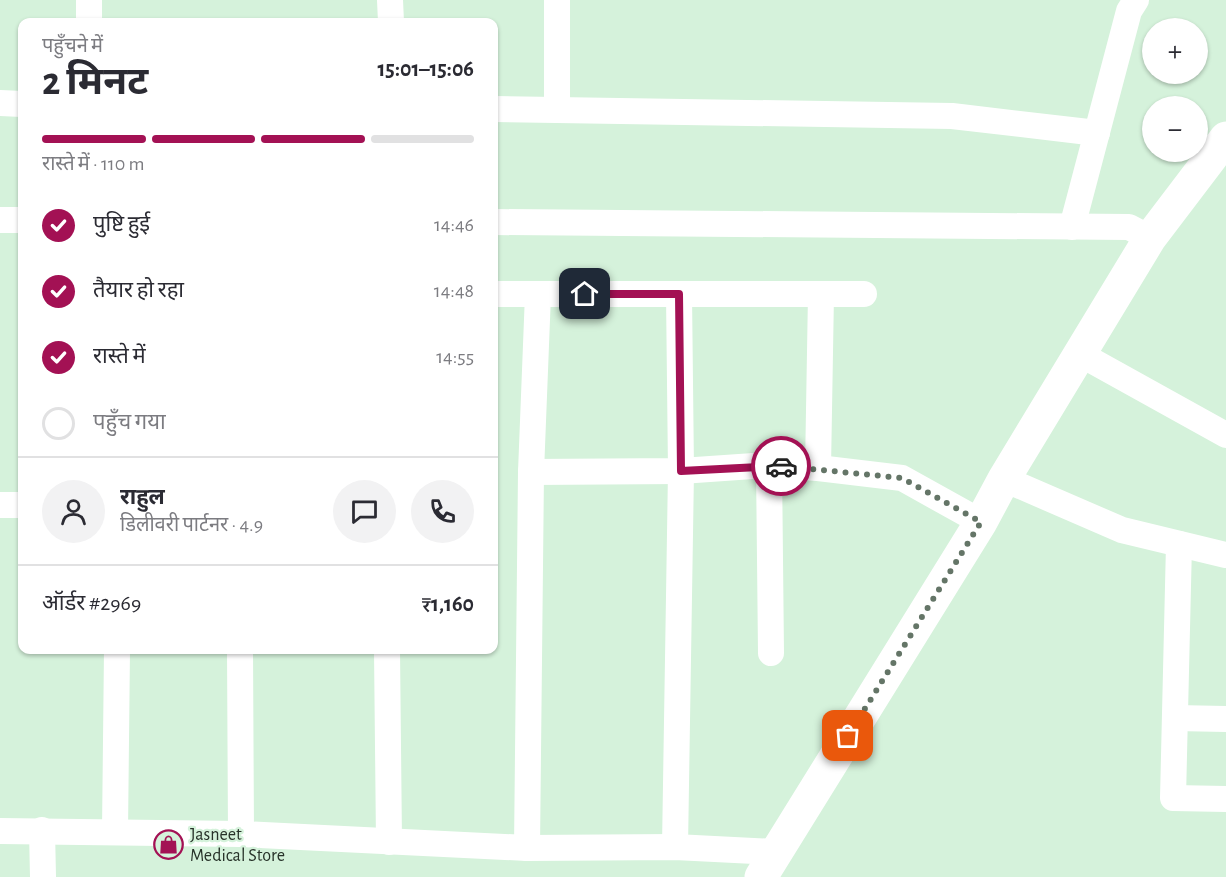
<!DOCTYPE html>
<html lang="hi">
<head>
<meta charset="utf-8">
<style>
	body { margin:0; font-family:"Alegreya Sans","Noto Sans Devanagari",sans-serif; background:#f2f2f3; color:#2b2b33; height:100vh; display:flex; flex-direction:column; font-size:22px; white-space:nowrap }
	* { box-sizing:border-box; margin:0 }
	p { font-size:20px; color:#7c7c81 }
	.icon { flex:none; width:33px; height:33px; fill:none; stroke:currentColor; stroke-width:2; stroke-linecap:round; stroke-linejoin:round }
	.map { position:relative; flex:1; overflow:hidden }
	.drawer { position:absolute; left:18px; top:18px; width:480px; height:636px; display:flex; flex-direction:column; background:#fff; border-radius:12px; box-shadow:0 2px 4px #0004 }
	.drawer>* { flex:none }
	.buttons { position:absolute; left:1142px; top:18px; display:grid; gap:12px }
	.buttons a { display:grid; place-items:center; width:66px; height:66px; border-radius:50%; background:#fff; box-shadow:0 2px 4px #0004; font-size:30px }
	.pin { position:absolute; display:grid; place-items:center; width:51px; height:51px; color:#fff; margin:-26px; border-radius:12px; box-shadow:0 3px 9px #0006 }
	.courier { position:absolute; display:grid; place-items:center; width:60px; height:60px; margin:-30px; border:4px solid #a31154; border-radius:50%; background:#fff; color:#222; box-shadow:0 2px 8px #0007 }
	.overview em { font-style:normal; font-weight:700 }
	.overview div { display:flex; flex-direction:column-reverse }
	.overview { display:flex; align-items:center; justify-content:space-between; height:102px; padding:0 24px }
	h1 { font-size:39px; font-weight:700; line-height:45px }
	.bar { display:grid; grid-template-columns:repeat(4,1fr); gap:9px 6px; align-content:center; height:72px; padding:0 24px }
	.bar i { height:8px; border-radius:4px; background:#e1e1e2 }
	.bar .current { background:#a31154 }
	.bar p { grid-column:span 4 }
	.line { display:flex; align-items:center; gap:15px; padding:0 24px; border-top:2px solid #e1e1e2 }
	.line div { flex:1 }
	.round { display:grid; place-items:center; flex:none; width:63px; height:63px; border-radius:32px; background:#f2f2f3 }
	ol { padding:0 24px; list-style:none }
	li { display:flex; align-items:center; gap:18px; height:66px }
	li p { margin-inline-start:auto }
	li .icon { padding:6px; border-radius:50%; background:#a31154; color:#fff; stroke-width:4 }
	li:last-child { color:#7c7c81 }
	li i { width:33px; height:33px; border:3px solid #e1e1e2; border-radius:50% }
	.map>svg:first-child { display:block }
</style>
</head>
<body>
<div class="map">
<svg width="1226" height="877" viewBox="0 0 1226 877">
	<rect width="100%" height="100%" fill="#d5f2db"/>
	<g fill="none" stroke-linecap="round" stroke-linejoin="round">
		<g stroke="#fff" stroke-width="26">
			<path d="M89,0V22"/>
			<path d="M390,0L391,22"/>
			<path d="M0,103L22,104"/>
			<path d="M494,109L952,116L1097,133"/>
			<path d="M557,109V0"/>
			<path d="M0,220H22"/>
			<path d="M494,222L1129,227L1150,238"/>
			<path d="M1072,227L1129,11L1136,0"/>
			<path d="M494,294H864"/>
			<path d="M1080,354L1226,435"/>
			<path d="M769,465L771,653"/>
			<path d="M818,468L821,294"/>
			<path d="M531,472L681,471L769,465L818,468L902,478L981,522"/>
			<path d="M1004,479L1122,530L1226,555"/>
			<path d="M0,505H22"/>
			<path d="M1179,544L1173,798L1226,799"/>
			<path d="M240,650L241,834"/>
			<path d="M387,650L389,842"/>
			<path d="M1175,718L1226,719"/>
			<path d="M42,830L43,877"/>
			<path d="M0,831L241,834L527,848L675,847L775,852"/>
			<path d="M115,831L117,650"/>
			<path d="M675,847L681,471L679,294"/>
			<path d="M527,848L531,472L538,294"/>
		</g>
		<path stroke="#fff" stroke-width="33" d="M761,877L981,522L1004,479L1150,238L1226,138"/>
	</g>
	<g fill="none" stroke-linecap="round" stroke-linejoin="round">
		<path stroke="#647567" stroke-width="6" stroke-dasharray="0 10.8" d="M781,466L902,478L981,522L848,736"/>
		<path stroke="#a31154" stroke-width="8" d="M585,294H679L681,471L781,466"/>
	</g>
	<defs>
		<symbol id="shop-ring" viewBox="-11 -11 22 22"><circle r="9.5" fill="#d5f2db" stroke="#a31154" stroke-width="1.5"/><path d="M-5-2.5h2.3a2.7 3.5 0 0 1 5.4 0H5L5.5 6h-11ZM-1.5-2.5h3a1.5 2.3 0 0 0-3 0Z" fill="#a31154"/></symbol>
	</defs>
	<g fill-rule="evenodd">
		<use href="#shop-ring" x="152" y="828" width="33" height="33"/>
	</g>
	<g text-anchor="middle" dominant-baseline="central" stroke-width="4.5" stroke-linejoin="round" paint-order="stroke">
		<g font-size="18" fill="#273229" stroke="#d5f2db" text-anchor="start">
			<text x="190" y="835">Jasneet<tspan x="190" dy="21">Medical Store</tspan></text>
		</g>
	</g>
</svg>
<div class="buttons">
<a>+</a>
<a>−</a>
</div>
<div class="pin" style="left:848px;top:736px;background:#ea580c"><svg class="icon" aria-label="bag" viewBox="0 0 24 24"><path d="M5 8h14l-1 12H6zM9 8a3 3 0 0 1 6 0"/></svg></div>
<div class="pin" style="left:585px;top:294px;background:#1f2937"><svg class="icon" aria-label="home" viewBox="0 0 24 24"><path d="M3 11l9-7 9 7M6 9v11h12V9"/></svg></div>
<div class="courier" style="left:781px;top:466px"><svg class="icon" aria-label="car" viewBox="0 0 24 24"><path d="M5 17H2v-5l4-1 3-4h7l3 4 3 1v5h-3M9 17h6M6 11h13"/><circle cx="7" cy="17" r="2"/><circle cx="17" cy="17" r="2"/></svg></div>
<section class="drawer">
<div class="overview"><div><h1>2 मिनट</h1><p>पहुँचने में</p></div><em>15:01–15:06</em></div>
<div class="bar"><i class="current"></i><i class="current"></i><i class="current"></i><i></i><p>रास्ते में · 110 m</p></div>
<ol>
<li><svg class="icon" aria-label="check" viewBox="0 0 24 24"><path d="M5 12l5 5 9-10"/></svg>पुष्टि हुई<p>14:46</p></li>
<li><svg class="icon" aria-label="check" viewBox="0 0 24 24"><path d="M5 12l5 5 9-10"/></svg>तैयार हो रहा<p>14:48</p></li>
<li><svg class="icon" aria-label="check" viewBox="0 0 24 24"><path d="M5 12l5 5 9-10"/></svg>रास्ते में<p>14:55</p></li>
<li><i></i>पहुँच गया</li>
</ol>
<div class="line" style="height:108px"><a class="round"><svg class="icon" aria-label="person" viewBox="0 0 24 24"><circle cx="12" cy="8" r="4"/><path d="M4 21q1-7 8-7t8 7"/></svg></a><div><b>राहुल</b><p>डिलीवरी पार्टनर · 4.9</p></div><a class="round"><svg class="icon" aria-label="chat" viewBox="0 0 24 24"><path d="M4 5h16v11H9l-5 4z"/></svg></a><a class="round"><svg class="icon" aria-label="phone" viewBox="0 0 24 24"><path d="M5 4h4l2 5-3 2q2 4 5 5l2-3 5 2v4C11 20 4 13 5 4z"/></svg></a></div>
<div class="line" style="height:78px"><div>ऑर्डर #2969</div><b>₹1,160</b></div>
</section>
</div>
</body>
</html>
